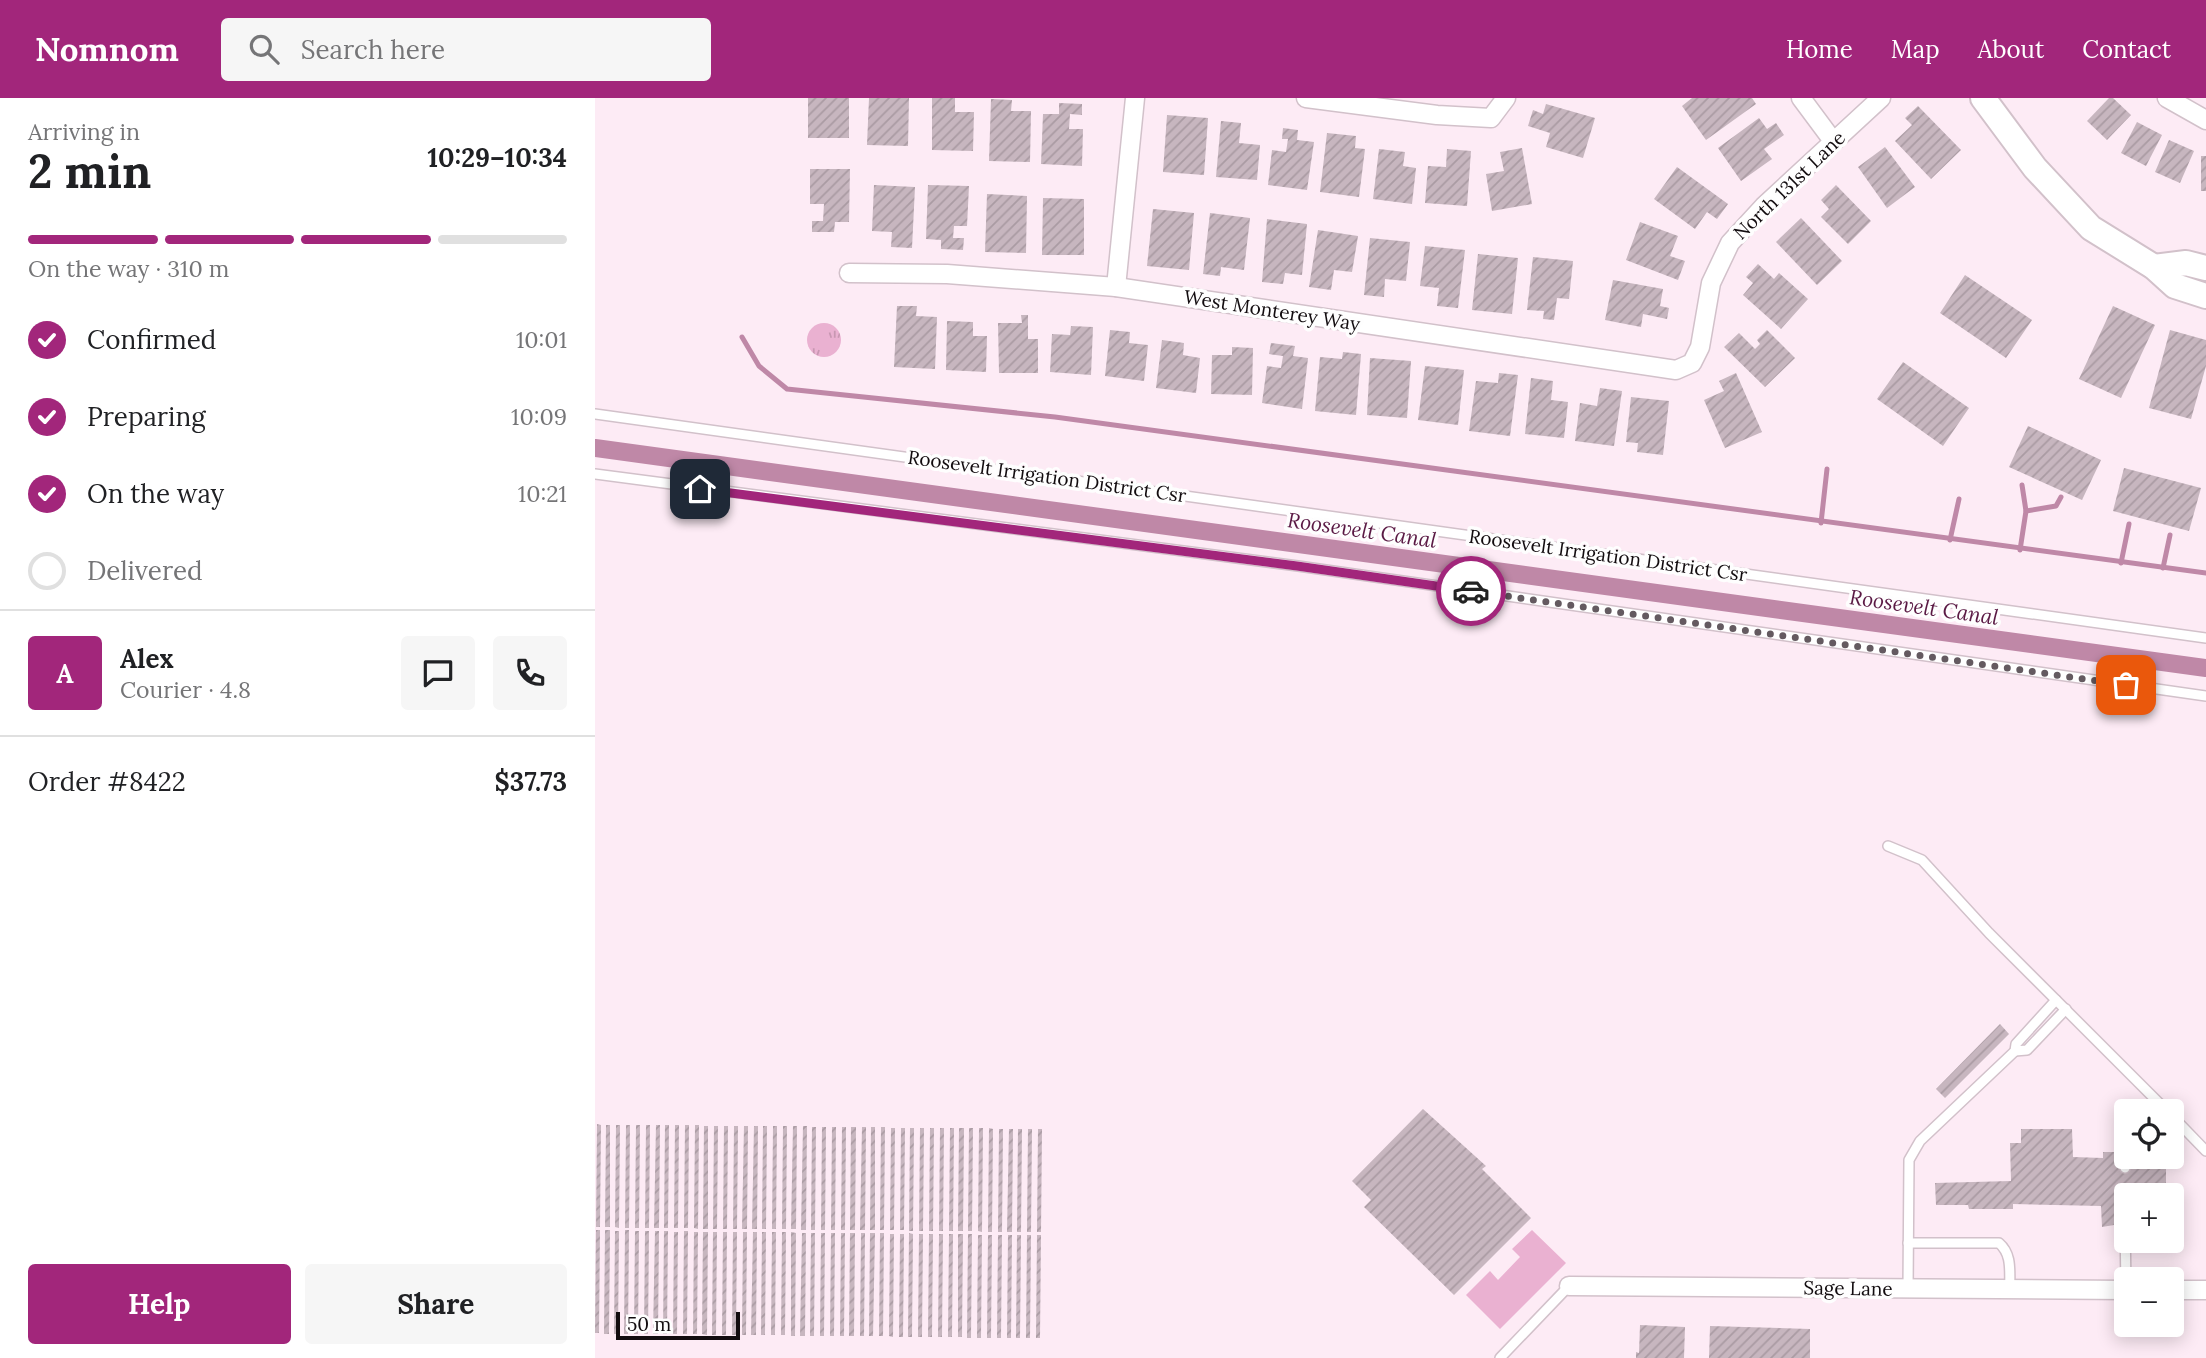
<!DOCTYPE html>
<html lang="en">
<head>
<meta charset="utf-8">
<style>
	body { margin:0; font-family:Lora,serif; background:#f6f6f6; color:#202124; height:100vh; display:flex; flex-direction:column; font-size:26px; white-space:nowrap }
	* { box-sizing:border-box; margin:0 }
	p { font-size:23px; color:#757577 }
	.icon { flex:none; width:38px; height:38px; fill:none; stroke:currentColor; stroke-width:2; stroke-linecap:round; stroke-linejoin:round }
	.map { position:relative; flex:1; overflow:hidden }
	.sheet { display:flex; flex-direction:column; background:#fff; width:595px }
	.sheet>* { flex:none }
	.fabs { position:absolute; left:1519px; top:1001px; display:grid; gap:14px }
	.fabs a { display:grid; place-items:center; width:70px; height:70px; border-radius:7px; background:#fff; box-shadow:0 4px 18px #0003; font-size:35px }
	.scale { position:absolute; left:21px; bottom:18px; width:124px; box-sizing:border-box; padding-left:7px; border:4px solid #120c0f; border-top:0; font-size:19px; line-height:24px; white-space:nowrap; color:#120c0f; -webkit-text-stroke:5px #fefefe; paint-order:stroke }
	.pin { position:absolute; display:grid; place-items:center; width:60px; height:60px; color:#fff; margin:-30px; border-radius:14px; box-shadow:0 4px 10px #0006 }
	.courier { position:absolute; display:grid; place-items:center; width:70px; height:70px; margin:-35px; border:5px solid #a2267b; border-radius:50%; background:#fff; color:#222; box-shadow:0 2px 9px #0007 }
	.head em { font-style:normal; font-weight:700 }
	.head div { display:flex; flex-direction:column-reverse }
	.head { display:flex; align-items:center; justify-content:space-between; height:119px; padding:0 28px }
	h1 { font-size:46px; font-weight:700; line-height:52px }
	.bar { display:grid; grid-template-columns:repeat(4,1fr); gap:10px 7px; align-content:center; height:84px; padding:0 28px }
	.bar i { height:9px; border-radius:5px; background:#e0e0e0 }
	.bar .active { background:#a2267b }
	.bar p { grid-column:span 4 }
	.line { display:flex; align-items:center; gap:18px; padding:0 28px; border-top:2px solid #e0e0e0 }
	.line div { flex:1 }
	.round { display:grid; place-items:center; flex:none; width:74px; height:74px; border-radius:7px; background:#f6f6f6 }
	ol { padding:0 28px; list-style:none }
	li { display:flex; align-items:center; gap:21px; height:77px }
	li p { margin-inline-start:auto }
	li .icon { padding:7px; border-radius:50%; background:#a2267b; color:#fff; stroke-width:4 }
	li:last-child { color:#757577 }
	li i { width:38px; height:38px; border:4px solid #e0e0e0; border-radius:50% }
	.primary-button { display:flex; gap:14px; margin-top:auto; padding:14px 28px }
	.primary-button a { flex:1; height:80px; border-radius:7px; background:#a2267b; color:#fff; font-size:28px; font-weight:700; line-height:80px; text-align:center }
	.primary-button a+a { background:#f6f6f6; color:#202124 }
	header { display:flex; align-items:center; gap:42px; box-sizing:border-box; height:98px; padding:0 35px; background:#a2267b; color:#fff }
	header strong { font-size:33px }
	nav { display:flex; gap:38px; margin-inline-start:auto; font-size:24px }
	.search { width:490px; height:63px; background:#f6f6f6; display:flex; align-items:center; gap:18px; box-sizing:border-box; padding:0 24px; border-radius:7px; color:#757577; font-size:26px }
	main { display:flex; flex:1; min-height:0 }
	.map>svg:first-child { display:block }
</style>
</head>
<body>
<header>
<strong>Nomnom</strong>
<div class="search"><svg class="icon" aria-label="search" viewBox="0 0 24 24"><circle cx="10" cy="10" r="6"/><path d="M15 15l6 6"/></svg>Search here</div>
<nav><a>Home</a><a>Map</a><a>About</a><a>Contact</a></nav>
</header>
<main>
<section class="sheet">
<div class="head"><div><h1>2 min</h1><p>Arriving in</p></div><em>10:29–10:34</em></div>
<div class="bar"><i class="active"></i><i class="active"></i><i class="active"></i><i></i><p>On the way · 310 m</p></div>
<ol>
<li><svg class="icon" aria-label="check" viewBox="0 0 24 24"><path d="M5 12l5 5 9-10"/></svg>Confirmed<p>10:01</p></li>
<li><svg class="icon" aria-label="check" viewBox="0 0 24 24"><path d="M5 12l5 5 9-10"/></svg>Preparing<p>10:09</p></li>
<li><svg class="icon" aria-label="check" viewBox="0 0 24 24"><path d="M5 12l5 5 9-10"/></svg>On the way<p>10:21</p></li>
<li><i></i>Delivered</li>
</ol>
<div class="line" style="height:126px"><b class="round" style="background:#a2267b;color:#fff">A</b><div><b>Alex</b><p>Courier · 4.8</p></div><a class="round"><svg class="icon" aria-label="chat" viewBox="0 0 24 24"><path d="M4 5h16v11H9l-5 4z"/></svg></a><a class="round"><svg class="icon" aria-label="phone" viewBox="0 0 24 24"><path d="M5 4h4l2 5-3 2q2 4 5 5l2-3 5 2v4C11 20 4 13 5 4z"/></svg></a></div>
<div class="line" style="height:91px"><div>Order #8422</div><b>$37.73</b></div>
<div class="primary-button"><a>Help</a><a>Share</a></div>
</section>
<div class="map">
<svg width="1611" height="1260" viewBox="0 0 1611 1260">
	<defs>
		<pattern id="park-tufts" width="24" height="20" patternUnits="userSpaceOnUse" patternTransform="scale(1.75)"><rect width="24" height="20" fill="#eab1d1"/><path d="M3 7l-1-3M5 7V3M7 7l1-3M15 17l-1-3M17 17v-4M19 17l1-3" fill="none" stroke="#c897b2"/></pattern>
		<pattern id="building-hatch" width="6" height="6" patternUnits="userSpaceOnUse" patternTransform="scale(1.75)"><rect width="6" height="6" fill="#c7b6bf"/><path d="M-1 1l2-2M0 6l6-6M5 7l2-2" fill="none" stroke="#aa9ba3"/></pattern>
	</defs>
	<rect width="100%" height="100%" fill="#fdebf5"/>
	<path fill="#eab1d1" d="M937,1132L971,1165L905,1231L871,1197L895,1173L903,1182L925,1159L917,1151Z"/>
	<circle fill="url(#park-tufts)" cx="229" cy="242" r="17"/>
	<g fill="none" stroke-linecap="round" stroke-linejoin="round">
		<g stroke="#bf88a7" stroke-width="5">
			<path d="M147,239L164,268L192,291L460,319L1611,475"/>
			<path d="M1431,413L1461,408L1466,399"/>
			<path d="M1226,425L1232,371"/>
			<path d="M1355,442L1364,401"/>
			<path d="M1425,452L1431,413L1427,387"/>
			<path d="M1526,465L1534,426"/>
			<path d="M1568,470L1575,437"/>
		</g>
		<path stroke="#bf88a7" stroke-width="18" d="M0,350L1611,570"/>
	</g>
	<g fill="url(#building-hatch)">
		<rect x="213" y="0" width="41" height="40"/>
		<path d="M274,0H314L313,48L272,47Z"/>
		<path d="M337,0H360V14H379L378,53L337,52Z"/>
		<path d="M1097,0H1157L1161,6L1111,42L1087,8Z"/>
		<path d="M1514,0H1518L1536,17L1512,42L1492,23Z"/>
		<path d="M396,1L417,2L416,13H436L435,64L394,63Z"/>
		<path d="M464,5L487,6V17L475,16L474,31H488L487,68L446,66L448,16H464Z"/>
		<path d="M951,6L1000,20L988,60L951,49L955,35L933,28L938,12L948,16Z"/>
		<path d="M1323,8L1366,52L1336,81L1300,43L1317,27L1310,20Z"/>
		<path d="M572,17L613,20L609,77L568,74Z"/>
		<path d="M1164,20L1172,31L1181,25L1189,37L1169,51L1177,61L1146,83L1123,50Z"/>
		<path d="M626,23L646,25L644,45L665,47L662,82L621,79Z"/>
		<path d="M1542,24L1567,37L1551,68L1526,55Z"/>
		<path d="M688,30L703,32L702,42L719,44L712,92L673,87L677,52L691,54L693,41H687Z"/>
		<path d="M732,35L761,38L760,50L770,51L764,99L725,94Z"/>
		<path d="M1574,42L1599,53L1585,85L1560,74Z"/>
		<path d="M1290,49L1320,89L1292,110L1263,69Z"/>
		<path d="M927,50L937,106L897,113L891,76L909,73L905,54Z"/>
		<path d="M784,51L810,54L808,68L821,70L817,106L778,101Z"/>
		<path d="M852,51L876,53L872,108L830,105L833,68L851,69Z"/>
		<rect x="1606" y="58" width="5" height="35"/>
		<path d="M1082,69L1133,106L1122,121L1112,114L1100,131L1059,101Z"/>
		<path d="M215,71H255L254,124H240L239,134H217V123H228L229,106H215Z"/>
		<path d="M279,87L320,89L317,150L296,149L297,134L277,133Z"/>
		<path d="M333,87L374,88L372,128H359L358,140H369L368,152L346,151V142L331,141Z"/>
		<path d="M1241,87L1276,123L1253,146L1226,119L1234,111L1226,102Z"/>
		<path d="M392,96L432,98L431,155L390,154Z"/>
		<path d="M448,100L489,101V157H447Z"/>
		<path d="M558,111L599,115L594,172L552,168Z"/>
		<path d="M615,115L655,120L649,172L626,169L625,178L608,176Z"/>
		<path d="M1206,120L1247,163L1222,187L1181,144Z"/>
		<path d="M672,121L712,126L707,177L690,175L688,186L667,184Z"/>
		<path d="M1045,124L1083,138L1075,158L1090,163L1083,182L1031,162Z"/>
		<path d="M723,132L763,138L757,174L739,172L736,192L714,189Z"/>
		<path d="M775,140L815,144L811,183L790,181L789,199L769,197Z"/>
		<path d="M830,148L870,152L863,210L842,208L844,190L825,188Z"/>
		<path d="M883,156L923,160L917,216L877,212Z"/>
		<path d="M938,159L978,163L974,201L962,200L959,222L948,221L949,213L932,212Z"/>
		<path d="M1163,166L1179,181L1184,175L1213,201L1186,231L1148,197L1158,185L1151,179Z"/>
		<path d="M1370,177L1437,222L1411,260L1345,215Z"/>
		<path d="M1018,182L1068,191L1065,208L1074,210L1072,221L1048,216L1046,229L1010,222Z"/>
		<path d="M302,208H322L321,218L342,219L340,271L299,269Z"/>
		<path d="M1518,208L1560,227L1526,300L1484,281Z"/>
		<path d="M426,217H433V241H443V275H404L403,225H427Z"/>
		<path d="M352,223L378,224V238H392L391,274L351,272Z"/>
		<path d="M476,228L498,229L496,277L455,274L457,236L475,237Z"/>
		<path d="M515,232L535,234L534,245L553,247L549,283L510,278Z"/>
		<path d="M1172,232L1200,260L1170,289L1129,249L1144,235L1160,251L1165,246L1162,242Z"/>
		<path d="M1575,232L1611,242V268L1596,321L1554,310Z"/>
		<path d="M567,242L589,245L588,257L605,260L601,295L561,290Z"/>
		<path d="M676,245L700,248L698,258L713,260L707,311L667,305L672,268L686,270L688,258L674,256Z"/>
		<path d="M637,249L658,250L657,297L616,296L617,257H637Z"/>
		<path d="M748,254L766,256L761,317L720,313L725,259L747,261Z"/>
		<path d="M775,260L816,263L812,320L772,317Z"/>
		<path d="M1308,264L1374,310L1348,348L1282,301Z"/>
		<path d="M830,268L869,272L863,327L823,322Z"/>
		<path d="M904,275L923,277L915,338L874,333L881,283L903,285Z"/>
		<path d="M1141,275L1167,334L1130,350L1109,302L1129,293L1124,283Z"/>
		<path d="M936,280L958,283L956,302L973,304L969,340L930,336Z"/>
		<path d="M1005,290L1027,293L1019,348L980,343L985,305L1002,308Z"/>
		<path d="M1036,299L1074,303L1068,357L1042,354L1043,345L1031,344Z"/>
		<path d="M1433,328L1506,362L1487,402L1414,369Z"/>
		<path d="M1529,370L1606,390L1594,433L1518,413Z"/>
		<path d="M1405,926L1414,936L1350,1000L1341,991Z"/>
		<path d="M828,1011L891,1068L887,1071L936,1120L859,1197L769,1109L776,1102L757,1083Z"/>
		<path d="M2,1026L6,1027L5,1129H1Z"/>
		<path d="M11,1027H15V1129H10Z"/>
		<path d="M21,1027H25L24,1130L20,1129Z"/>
		<path d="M31,1027H35L34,1130H30Z"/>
		<path d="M41,1027H45L44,1130H40Z"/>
		<path d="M51,1027H55L54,1130H50Z"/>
		<path d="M61,1027H65L64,1130H59Z"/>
		<path d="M70,1027H74L73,1130H69Z"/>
		<path d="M80,1027H84L83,1130H79Z"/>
		<path d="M90,1027H94L93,1130H89Z"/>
		<path d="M100,1027H104L103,1131L99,1130Z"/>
		<path d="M109,1028H113V1131H108Z"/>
		<path d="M119,1028H123L122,1131H118Z"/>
		<path d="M129,1028H133L132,1131H128Z"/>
		<path d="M139,1028H143L142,1131H138Z"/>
		<path d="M149,1028H153L152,1131H147Z"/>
		<path d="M159,1028H163L162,1131H157Z"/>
		<path d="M168,1028H172L171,1131H167Z"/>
		<path d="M178,1028H182L181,1131H177Z"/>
		<path d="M188,1028H192L191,1131H187Z"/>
		<path d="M198,1028H202L201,1131H196Z"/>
		<path d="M208,1028H212L211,1132H206Z"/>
		<path d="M217,1029H221L220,1132H216Z"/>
		<path d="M227,1029H231L230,1132H226Z"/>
		<path d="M237,1029H241L240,1132H236Z"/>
		<path d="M247,1029H251L250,1132H246Z"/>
		<path d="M256,1029H261L260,1132H255Z"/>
		<path d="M267,1029H271L270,1132H265Z"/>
		<path d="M276,1029H280V1132H275Z"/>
		<path d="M286,1029H290L289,1132H285Z"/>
		<path d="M296,1030H300L299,1132H295Z"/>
		<path d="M306,1030H310L309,1132H305Z"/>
		<path d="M315,1030H319L318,1133H314Z"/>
		<path d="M325,1030H329L328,1133H324Z"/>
		<path d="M335,1030H339L338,1133H334Z"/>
		<path d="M345,1030H349L348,1133H344Z"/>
		<path d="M355,1030H359L358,1133H354Z"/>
		<path d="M364,1030H369L368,1133H363Z"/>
		<path d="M374,1030H378L377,1133H373Z"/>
		<path d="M384,1030H388L387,1134L383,1133Z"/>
		<path d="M394,1030L398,1031L397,1134H393Z"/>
		<path d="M404,1031H408L407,1134H403Z"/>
		<path d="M414,1031H418L417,1134H412Z"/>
		<path d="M423,1031H427L426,1134H422Z"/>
		<path d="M433,1031H437L436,1134H432Z"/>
		<path d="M443,1031H447L446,1134H442Z"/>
		<path d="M1426,1031H1477L1478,1059L1508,1060V1054H1526L1527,1070L1571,1068V1097H1531V1125L1507,1129L1506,1108L1418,1106V1111H1374L1373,1107H1341L1340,1085L1416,1083L1415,1045H1426Z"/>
		<path d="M1,1132H5L4,1235H0Z"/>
		<path d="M10,1132H15L14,1236H9Z"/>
		<path d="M30,1132H34L33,1236H29Z"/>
		<path d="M20,1133H24L23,1236H19Z"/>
		<path d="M40,1133H44L43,1236H39Z"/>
		<path d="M50,1133H54L53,1236H49Z"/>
		<path d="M60,1133H64L63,1236H58Z"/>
		<path d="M69,1133H73L72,1236H68Z"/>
		<path d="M89,1133H93L92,1236H88Z"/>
		<path d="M79,1134H83L82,1236H78Z"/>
		<path d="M99,1134H103L102,1236H98Z"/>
		<path d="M108,1134H113L112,1237L107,1236Z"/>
		<path d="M118,1134H122L121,1237H117Z"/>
		<path d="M128,1134H132L131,1237H127Z"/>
		<path d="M138,1134H142L141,1237H137Z"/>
		<path d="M148,1134H152L151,1237H147Z"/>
		<path d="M158,1134H162L161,1237H156Z"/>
		<path d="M167,1134H171L170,1237H166Z"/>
		<path d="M177,1134H181L180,1237H176Z"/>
		<path d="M187,1134H191L190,1237H186Z"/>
		<path d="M196,1134L201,1135L200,1238H196Z"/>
		<path d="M207,1135H211L210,1238H205Z"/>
		<path d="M216,1135H220L219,1238H215Z"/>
		<path d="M226,1135H230L229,1238H225Z"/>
		<path d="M236,1135H240L239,1238H235Z"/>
		<path d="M246,1135H250L249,1238H245Z"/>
		<path d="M255,1135H260L259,1238H254Z"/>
		<path d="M266,1135H270L269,1238H265Z"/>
		<path d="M275,1135H280L278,1238H274Z"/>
		<path d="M285,1135H289L288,1238H284Z"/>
		<path d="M314,1135L318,1136L317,1239H313Z"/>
		<path d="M295,1136H299L298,1239L294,1238Z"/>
		<path d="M305,1136H309L308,1239H304Z"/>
		<path d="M324,1136H328L327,1239H323Z"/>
		<path d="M334,1136H338L337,1239H333Z"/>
		<path d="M344,1136H348L347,1239H343Z"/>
		<path d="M354,1136H358L357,1239H353Z"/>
		<path d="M363,1136H368L367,1239H363Z"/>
		<path d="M373,1136H377L376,1240H372Z"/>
		<path d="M383,1137H387L386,1240H382Z"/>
		<path d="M393,1137H397L396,1240H392Z"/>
		<path d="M403,1137H407L406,1240H402Z"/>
		<path d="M413,1137H417L416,1240H412Z"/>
		<path d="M422,1137H426L425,1240H421Z"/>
		<path d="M432,1137H436L435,1240H431Z"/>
		<path d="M442,1137H446L445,1240H441Z"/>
		<path d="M1045,1227L1090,1229L1089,1260H1041V1254L1044,1255Z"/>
		<path d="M1115,1228L1215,1231V1260H1114Z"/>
	</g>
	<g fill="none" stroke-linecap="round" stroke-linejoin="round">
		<defs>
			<g id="lane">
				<path d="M0,316L1611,540"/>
				<path d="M0,376L703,468L1611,598"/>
				<path d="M1293,748L1327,762L1394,835L1572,1013"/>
				<path d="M1420,953L1432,952L1471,911"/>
				<path d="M1549,1013L1560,1002"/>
				<path d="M1577,1018L1611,1053"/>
				<path d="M1530,1070L1531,1035"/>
				<path d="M1530,1125L1531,1190"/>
				<path d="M1313,1145H1404C1418,1157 1414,1175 1415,1191"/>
				<path d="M1313,1191L1314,1062L1325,1043L1420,953L1421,946L1461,902"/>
				<path d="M905,1260L974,1188"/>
			</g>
			<g id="street">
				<path d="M711,0L842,17L896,20L911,0"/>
				<path d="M1206,0L1238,43"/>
				<path d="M1572,0L1611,22"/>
				<path d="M254,175L352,176L521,189L1081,272L1097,265L1105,249L1116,185L1135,145L1169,108L1286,0"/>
				<path d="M521,189L540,0"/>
				<path d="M974,1188L1531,1192"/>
				<path d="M1577,1192H1611"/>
			</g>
			<g id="secondary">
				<path d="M1388,0L1440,70L1496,130L1559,169L1580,188L1611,198"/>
				<path d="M1559,169L1591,165L1611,170"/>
			</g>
		</defs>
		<use href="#lane" stroke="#d2c1ca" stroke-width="12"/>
		<use href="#street" stroke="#d2c1ca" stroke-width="21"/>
		<use href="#secondary" stroke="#d2c1ca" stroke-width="28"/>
		<use href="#lane" stroke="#fff" stroke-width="9"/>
		<use href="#street" stroke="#fff" stroke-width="18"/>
		<use href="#secondary" stroke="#fff" stroke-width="24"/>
	</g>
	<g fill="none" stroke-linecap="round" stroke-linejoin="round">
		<path stroke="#645a60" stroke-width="7" stroke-dasharray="0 12.6" d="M876,493L1531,587"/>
		<path stroke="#a2267b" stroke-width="9" d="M105,391L702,468L876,493"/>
	</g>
	<g text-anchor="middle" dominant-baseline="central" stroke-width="7" stroke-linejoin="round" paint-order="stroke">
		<g font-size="19" fill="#120c0f" stroke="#fefefe">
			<text transform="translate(1194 87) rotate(-44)">North 131st Lane</text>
			<text transform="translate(677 212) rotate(9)">West Monterey Way</text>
			<text transform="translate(452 378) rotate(8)">Roosevelt Irrigation District Csr</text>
			<text transform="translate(1013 457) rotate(8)">Roosevelt Irrigation District Csr</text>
			<text transform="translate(1253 1190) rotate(1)">Sage Lane</text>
		</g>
		<g font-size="21" font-style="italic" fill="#5a1944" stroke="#fefefe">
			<text transform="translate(767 432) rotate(8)">Roosevelt Canal</text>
			<text transform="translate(1329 509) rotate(8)">Roosevelt Canal</text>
		</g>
	</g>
</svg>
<div class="fabs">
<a><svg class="icon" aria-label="locate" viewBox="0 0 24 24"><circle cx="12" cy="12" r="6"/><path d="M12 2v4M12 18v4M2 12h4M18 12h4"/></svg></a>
<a>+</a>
<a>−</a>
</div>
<div class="scale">50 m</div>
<div class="pin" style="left:1531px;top:587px;background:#ea580c"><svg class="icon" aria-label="bag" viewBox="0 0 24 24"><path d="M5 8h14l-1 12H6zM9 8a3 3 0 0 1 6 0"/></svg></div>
<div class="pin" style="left:105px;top:391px;background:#1f2937"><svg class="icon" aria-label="home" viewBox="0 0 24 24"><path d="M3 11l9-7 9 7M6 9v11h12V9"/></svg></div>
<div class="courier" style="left:876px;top:493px"><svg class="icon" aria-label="car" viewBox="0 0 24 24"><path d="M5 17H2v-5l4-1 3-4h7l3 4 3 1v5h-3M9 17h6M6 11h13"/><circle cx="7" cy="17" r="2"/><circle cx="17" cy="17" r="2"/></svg></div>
</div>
</main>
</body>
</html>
